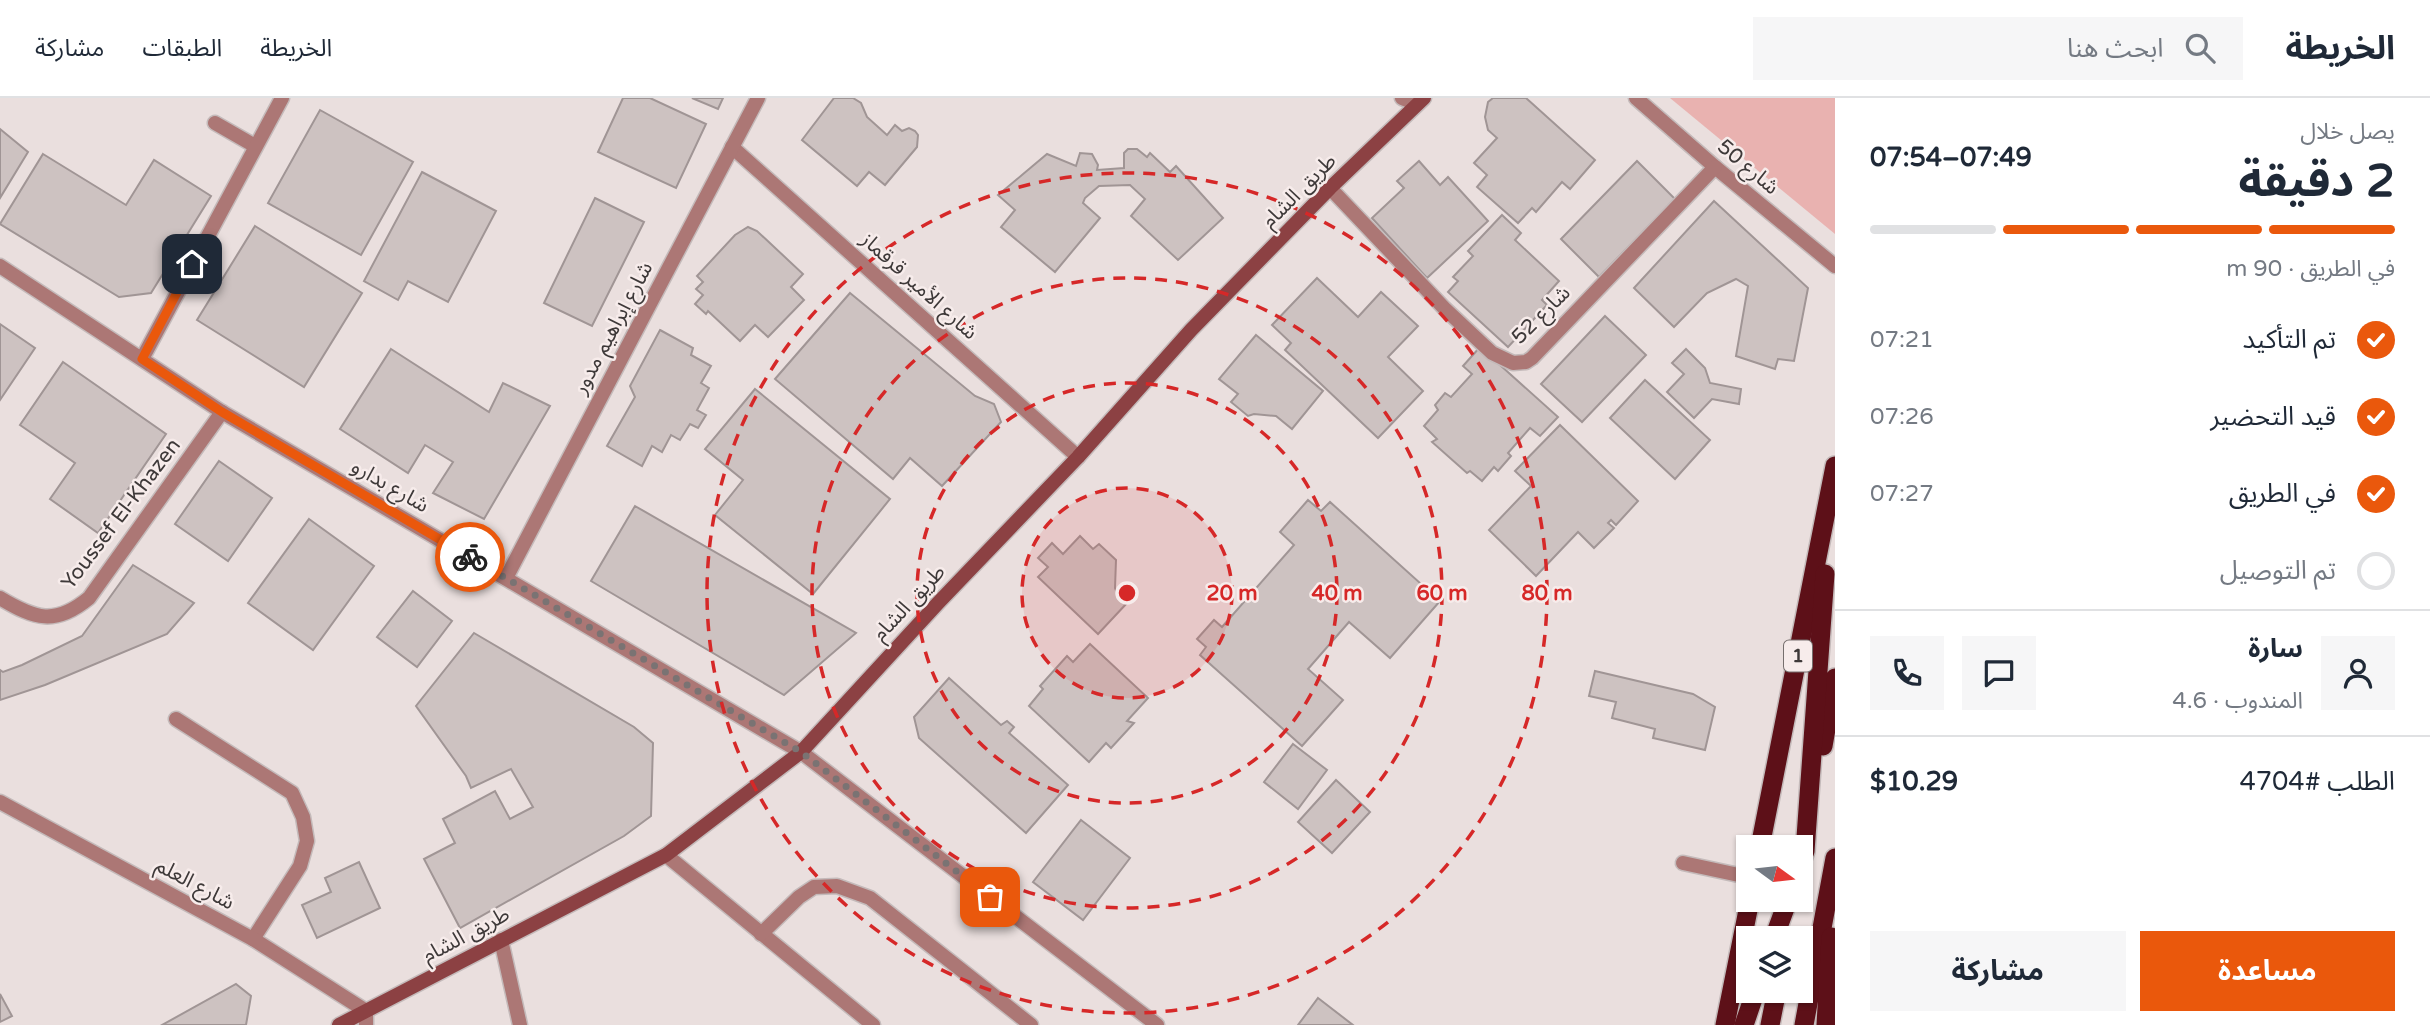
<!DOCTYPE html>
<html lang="ar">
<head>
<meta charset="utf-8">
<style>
	body { margin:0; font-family:"Varela Round","Noto Sans Arabic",sans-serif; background:#f6f6f7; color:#1f2937; direction:rtl; height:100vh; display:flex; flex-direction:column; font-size:26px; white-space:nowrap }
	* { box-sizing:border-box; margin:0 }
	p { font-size:23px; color:#747a83 }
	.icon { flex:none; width:38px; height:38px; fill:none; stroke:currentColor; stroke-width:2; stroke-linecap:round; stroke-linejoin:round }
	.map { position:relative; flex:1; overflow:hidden; direction:ltr }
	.details { display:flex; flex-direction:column; background:#fff; width:595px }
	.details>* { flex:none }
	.needle { width:46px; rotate:105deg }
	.fabs { position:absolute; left:1736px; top:737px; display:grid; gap:14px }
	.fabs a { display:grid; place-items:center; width:77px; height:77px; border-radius:0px; background:#fff; box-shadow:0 2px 5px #0004; font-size:35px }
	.pin { position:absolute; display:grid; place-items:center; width:60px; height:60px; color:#fff; margin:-30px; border-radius:14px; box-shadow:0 4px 10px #0006 }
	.courier { position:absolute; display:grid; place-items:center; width:70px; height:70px; margin:-35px; border:5px solid #ea580c; border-radius:50%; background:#fff; color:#222; box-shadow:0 2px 9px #0007 }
	.headline em { font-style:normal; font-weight:700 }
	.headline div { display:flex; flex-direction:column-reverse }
	.headline { display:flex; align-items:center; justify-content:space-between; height:119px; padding:0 35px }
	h1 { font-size:46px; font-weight:700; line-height:52px }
	.bar { display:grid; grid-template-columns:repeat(4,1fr); gap:10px 7px; align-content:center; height:84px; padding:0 35px }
	.bar i { height:9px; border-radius:5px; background:#e0e1e3 }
	.bar .on { background:#ea580c }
	.bar p { grid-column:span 4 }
	.line { display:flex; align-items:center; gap:18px; padding:0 35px; border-top:2px solid #e0e1e3 }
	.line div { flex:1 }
	.round { display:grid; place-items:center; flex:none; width:74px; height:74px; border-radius:0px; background:#f6f6f7 }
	ol { padding:0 35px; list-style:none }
	li { display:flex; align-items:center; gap:21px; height:77px }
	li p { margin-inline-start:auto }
	li .icon { padding:7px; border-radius:50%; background:#ea580c; color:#fff; stroke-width:4 }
	li:last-child { color:#747a83 }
	li i { width:38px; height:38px; border:4px solid #e0e1e3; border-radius:50% }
	.button { display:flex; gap:14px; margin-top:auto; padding:14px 35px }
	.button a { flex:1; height:80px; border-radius:0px; background:#ea580c; color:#fff; font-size:28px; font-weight:700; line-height:80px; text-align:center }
	.button a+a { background:#f6f6f7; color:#1f2937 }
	header { display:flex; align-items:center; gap:42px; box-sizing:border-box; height:98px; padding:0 35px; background:#fff; border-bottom:2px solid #e0e1e3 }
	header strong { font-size:33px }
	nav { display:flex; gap:38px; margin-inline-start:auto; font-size:24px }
	.search { width:490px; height:63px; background:#f6f6f7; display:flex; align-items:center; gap:18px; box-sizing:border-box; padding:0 24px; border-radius:0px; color:#747a83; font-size:26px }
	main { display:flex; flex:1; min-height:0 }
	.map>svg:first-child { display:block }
</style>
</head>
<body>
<header>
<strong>الخريطة</strong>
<div class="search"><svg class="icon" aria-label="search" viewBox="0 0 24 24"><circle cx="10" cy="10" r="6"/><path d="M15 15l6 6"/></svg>ابحث هنا</div>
<nav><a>الخريطة</a><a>الطبقات</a><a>مشاركة</a></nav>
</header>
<main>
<section class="details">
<div class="headline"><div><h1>2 دقيقة</h1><p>يصل خلال</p></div><em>07:49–07:54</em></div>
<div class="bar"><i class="on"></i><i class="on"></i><i class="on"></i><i></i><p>في الطريق · 90 m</p></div>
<ol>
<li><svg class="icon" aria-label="check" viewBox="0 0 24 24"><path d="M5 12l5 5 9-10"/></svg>تم التأكيد<p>07:21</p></li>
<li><svg class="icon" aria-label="check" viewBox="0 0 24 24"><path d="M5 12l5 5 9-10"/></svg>قيد التحضير<p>07:26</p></li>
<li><svg class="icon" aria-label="check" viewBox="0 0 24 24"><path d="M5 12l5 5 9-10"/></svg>في الطريق<p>07:27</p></li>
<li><i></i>تم التوصيل</li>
</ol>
<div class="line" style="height:126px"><a class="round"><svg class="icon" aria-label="person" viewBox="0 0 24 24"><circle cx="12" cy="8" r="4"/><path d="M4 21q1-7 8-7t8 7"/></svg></a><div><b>سارة</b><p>المندوب · 4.6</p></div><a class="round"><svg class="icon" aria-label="chat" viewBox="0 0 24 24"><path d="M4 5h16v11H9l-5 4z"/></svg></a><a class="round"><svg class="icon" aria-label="phone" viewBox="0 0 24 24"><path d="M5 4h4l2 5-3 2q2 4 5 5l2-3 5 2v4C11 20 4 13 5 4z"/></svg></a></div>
<div class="line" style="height:91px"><div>الطلب #4704</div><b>$10.29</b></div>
<div class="button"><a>مساعدة</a><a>مشاركة</a></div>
</section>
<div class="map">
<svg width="1835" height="927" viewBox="0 0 1835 927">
	<rect width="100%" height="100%" fill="#eadfde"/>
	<path fill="#e9b2b0" d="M1670,0H1835V136Z"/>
	<g fill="#cdc2c1" stroke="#a09595" stroke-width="2">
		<path d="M623,0H650L706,26L676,90L598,54Z"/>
		<path d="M692,0H723L718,11Z"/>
		<path d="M834,0H853L861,5L867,19L887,37L895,27L902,33L909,30L915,33L918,37L917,49L885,87L869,74L857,88L802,42Z"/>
		<path d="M1493,0H1526L1595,62L1570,91L1562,84L1536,114L1532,110L1518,125L1477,89L1487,77L1474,65L1497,40L1488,32L1485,19L1488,4Z"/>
		<path d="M320,12L413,64L361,157L268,105Z"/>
		<path d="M0,31L28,54L0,100Z"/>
		<path d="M1128,51H1137L1147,59L1150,55L1170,74L1176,68L1223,120L1178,162L1131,118L1145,101L1130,87L1099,88L1085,100L1083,105L1100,120L1055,174L1001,129L1015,112L998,97L1047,56L1076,68L1080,55L1092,56L1098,67L1097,72L1124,70V55Z"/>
		<path d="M43,56L126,107L154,62L211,98L151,195L119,199L0,126Z"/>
		<path d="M1419,63L1440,87L1448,79L1488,123L1427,180L1372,120L1404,90L1397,83Z"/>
		<path d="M1637,63L1675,101L1599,179L1561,141Z"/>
		<path d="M422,74L496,113L448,204L408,183L398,202L364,183Z"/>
		<path d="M595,100L644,124L592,228L544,205Z"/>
		<path d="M1714,103L1808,190L1794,263L1778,261L1775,271L1736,258L1748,188L1736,181L1707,195L1674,229L1634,190Z"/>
		<path d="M1502,117L1521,135L1515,142L1559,183L1542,202L1547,207L1508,249L1448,194L1458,183L1453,179L1473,158L1468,153Z"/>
		<path d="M255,128L362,195L304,289L197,222Z"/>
		<path d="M748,129L757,133L803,176L791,189L804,202L768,239L755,227L740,243L708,213L706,216L695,206L703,197L696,191L703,184L697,178L735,137Z"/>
		<path d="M1317,180L1358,219L1381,194L1418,228L1388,259L1423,293L1378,340L1285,252L1291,245L1272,227Z"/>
		<path d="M850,195L975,298L994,306L1001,324L942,388L910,360L893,381L775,281Z"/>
		<path d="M1605,218L1646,257L1582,324L1541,286Z"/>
		<path d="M0,226L35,250L0,302Z"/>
		<path d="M660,232L693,250L691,257L711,268L701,285L709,290L697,312L706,317L698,330L690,326L680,342L671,337L662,354L652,348L642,368L607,348L635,299L630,288Z"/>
		<path d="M1256,237L1323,293L1292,331L1276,318L1254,316L1248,318L1231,304L1238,296L1219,281Z"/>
		<path d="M1480,249L1558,319L1540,338L1530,330L1508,355L1511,358L1498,373L1494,369L1482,383L1470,373L1467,375L1432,344L1437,341L1424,328L1438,312L1435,307L1445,295L1451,299L1472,276L1463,268Z"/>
		<path d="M391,251L489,314L503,285L550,308L484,421L433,395L453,364L425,347L408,375L340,331Z"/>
		<path d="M1686,251L1705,270L1710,285L1741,291L1739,306L1712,301L1694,320L1667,294L1684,276L1672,265Z"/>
		<path d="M63,264L166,336L98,435L50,401L75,365L20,327Z"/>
		<path d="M1645,282L1710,342L1675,381L1610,320Z"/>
		<path d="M755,291L890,401L813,496L715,417L743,382L705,351Z"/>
		<path d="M1560,327L1638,403L1616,427L1611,422L1608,425L1614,430L1594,450L1578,434L1536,478L1489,432L1531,388L1515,373Z"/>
		<path d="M219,363L272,400L228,463L175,426Z"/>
		<path d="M1308,402L1321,413L1330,404L1440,503L1390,560L1349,524L1308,571L1343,602L1302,648L1200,557L1206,549L1197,541L1214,522L1222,529L1294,447L1280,434Z"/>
		<path d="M635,408L856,535L784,597L591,483Z"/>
		<path d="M309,421L374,468L313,552L248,505Z"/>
		<path d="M1080,438L1093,451L1099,446L1116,462L1115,490L1118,498L1127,505L1098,536L1038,479L1048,469L1038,460L1052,445L1063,456Z"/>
		<path d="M133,467L194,505L167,536L45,587L0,602V572L3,574L22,567L82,538Z"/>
		<path d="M413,493L452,523L417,569L377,539Z"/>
		<path d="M474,535L634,629L653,645L651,718L624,738L460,830L424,761L455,745L443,721L495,693L510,721L533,709L511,671L471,690L466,678L416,608Z"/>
		<path d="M1090,546L1148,600L1127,623L1134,625L1111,650L1106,645L1089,664L1029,608L1043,591L1040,588L1067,558L1073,564Z"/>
		<path d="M1595,573L1693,596L1715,609L1705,652L1653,640L1655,631L1612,620L1616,604L1589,598Z"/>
		<path d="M949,580L1001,627L1007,623L1014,629L1009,635L1068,687L1026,735L919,640L914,619Z"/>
		<path d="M1293,646L1327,672L1298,711L1264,684Z"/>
		<path d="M1336,682L1370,714L1332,755L1298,724Z"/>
		<path d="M1081,722L1130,760L1083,822L1033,784Z"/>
		<path d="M359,764L380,810L317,840L302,807L331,794L325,780Z"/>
		<path d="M236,886L251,898L246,927H162Z"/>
		<path d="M0,896L12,918L0,924Z"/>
		<path d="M1318,900L1353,927H1298Z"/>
	</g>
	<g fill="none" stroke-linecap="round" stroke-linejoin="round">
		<defs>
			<g id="service">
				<path d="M215,25L255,48"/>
				<path d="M176,621L292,695L303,719L307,743L300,768L253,841"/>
				<path d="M666,757L873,927"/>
				<path d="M1683,765L1748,779"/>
				<path d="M761,836L799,799L814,789L837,788L870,800L1031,927"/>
				<path d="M501,842L520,927"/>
			</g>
			<g id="minor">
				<path d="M1402,0L1417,6"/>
				<path d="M1636,0L1715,69L1835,168"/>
				<path d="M732,49L1078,359"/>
				<path d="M1330,90L1444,210L1492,255L1513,265L1526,264L1532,260L1715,69"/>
				<path d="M142,261L282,0"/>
				<path d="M506,480L758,0"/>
				<path d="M0,500C35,521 55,528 89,500L222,314"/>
				<path d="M0,704L253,841L366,913V927"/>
			</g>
			<path id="tertiary" d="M0,168L222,314L801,654L1157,927"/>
			<path id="secondary" d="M339,927L666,757L801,654L938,505L1078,359L1191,232L1330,90L1424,0"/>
			<g id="trunk">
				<path d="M1823,648L1835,580"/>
				<path d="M1760,749L1835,368"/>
				<path d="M1801,764L1805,753L1825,476"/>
				<path d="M1774,840L1788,802"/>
				<path d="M1725,927L1750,802"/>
				<path d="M1744,927L1756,892"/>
				<path d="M1770,927L1777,892"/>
				<path d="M1804,927L1835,760"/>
				<path d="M1826,927L1831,839"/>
			</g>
		</defs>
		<use href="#service" stroke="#c4baba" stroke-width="17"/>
		<use href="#minor" stroke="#c4baba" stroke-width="17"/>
		<use href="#tertiary" stroke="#c4baba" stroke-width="17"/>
		<use href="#secondary" stroke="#c4baba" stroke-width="17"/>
		<use href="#trunk" stroke="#c4baba" stroke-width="22"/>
		<use href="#service" stroke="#ac7775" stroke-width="14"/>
		<use href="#minor" stroke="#ac7775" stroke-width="14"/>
		<use href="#tertiary" stroke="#ac7775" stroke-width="14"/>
		<use href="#secondary" stroke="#8c4143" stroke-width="14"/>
		<use href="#trunk" stroke="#5d1018" stroke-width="19"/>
	</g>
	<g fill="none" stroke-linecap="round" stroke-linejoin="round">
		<path stroke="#7a7373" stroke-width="7" stroke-dasharray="0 12.6" d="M470,459L801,654L990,799"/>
		<path stroke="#ea580c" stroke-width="9" d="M192,166L142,261L222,314L470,459"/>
	</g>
	<circle cx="1127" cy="495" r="105" fill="#d62828" fill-opacity=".12"/>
	<g fill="none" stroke="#d62828" stroke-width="3.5" stroke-dasharray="12 9">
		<circle cx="1127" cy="495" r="105"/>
		<circle cx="1127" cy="495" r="210"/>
		<circle cx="1127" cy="495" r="315"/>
		<circle cx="1127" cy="495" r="420"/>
	</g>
	<g text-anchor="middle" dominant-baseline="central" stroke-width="5" stroke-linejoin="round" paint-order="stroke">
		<rect fill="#f7eceb" stroke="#766f6e" stroke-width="2" x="1784" y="542.5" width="28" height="31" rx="5"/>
		<g font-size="19" font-weight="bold" fill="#3e3939">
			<text x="1798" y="558">1</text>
		</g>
		<g font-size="21" fill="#3e3939" stroke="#f7eceb">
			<text transform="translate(1748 69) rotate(40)">شارع 50</text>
			<text transform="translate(1299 93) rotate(-45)">طريق الشام</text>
			<text transform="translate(919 188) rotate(42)">شارع الأمير قرقماز</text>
			<text transform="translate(1541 217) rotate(-45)">شارع 52</text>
			<text transform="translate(613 230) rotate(-62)">شارع إبراهيم مدور</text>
			<text transform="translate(390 388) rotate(30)">شارع بدارو</text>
			<text transform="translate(121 416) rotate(-53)">Youssef El-Khazen</text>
			<text transform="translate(909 505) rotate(-47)">طريق الشام</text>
			<text transform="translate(195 786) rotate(28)">شارع العلم</text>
			<text transform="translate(466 837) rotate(-28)">طريق الشام</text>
		</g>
	</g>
	<circle cx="1127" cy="495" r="10" fill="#d62828" stroke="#f7eceb" stroke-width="3.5"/>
	<g font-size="21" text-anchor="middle" font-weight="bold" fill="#d62828" stroke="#f7eceb" stroke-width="5" stroke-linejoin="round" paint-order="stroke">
		<text x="1232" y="502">20 m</text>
		<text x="1337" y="502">40 m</text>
		<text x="1442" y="502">60 m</text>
		<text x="1547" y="502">80 m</text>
	</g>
</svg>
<div class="fabs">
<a><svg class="needle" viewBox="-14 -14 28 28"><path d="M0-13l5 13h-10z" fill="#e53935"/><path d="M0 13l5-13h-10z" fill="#747a83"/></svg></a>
<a><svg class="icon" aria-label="layers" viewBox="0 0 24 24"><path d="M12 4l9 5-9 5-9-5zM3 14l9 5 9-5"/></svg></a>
</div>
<div class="pin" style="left:990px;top:799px;background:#ea580c"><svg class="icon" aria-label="bag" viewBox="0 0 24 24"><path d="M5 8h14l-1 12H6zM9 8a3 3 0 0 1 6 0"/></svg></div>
<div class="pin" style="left:192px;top:166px;background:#1f2937"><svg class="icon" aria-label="home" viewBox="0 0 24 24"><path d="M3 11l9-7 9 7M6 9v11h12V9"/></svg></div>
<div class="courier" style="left:470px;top:459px"><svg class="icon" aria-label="bike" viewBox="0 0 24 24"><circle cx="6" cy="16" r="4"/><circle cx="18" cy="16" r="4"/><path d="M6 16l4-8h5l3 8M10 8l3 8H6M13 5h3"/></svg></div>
</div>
</main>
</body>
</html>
